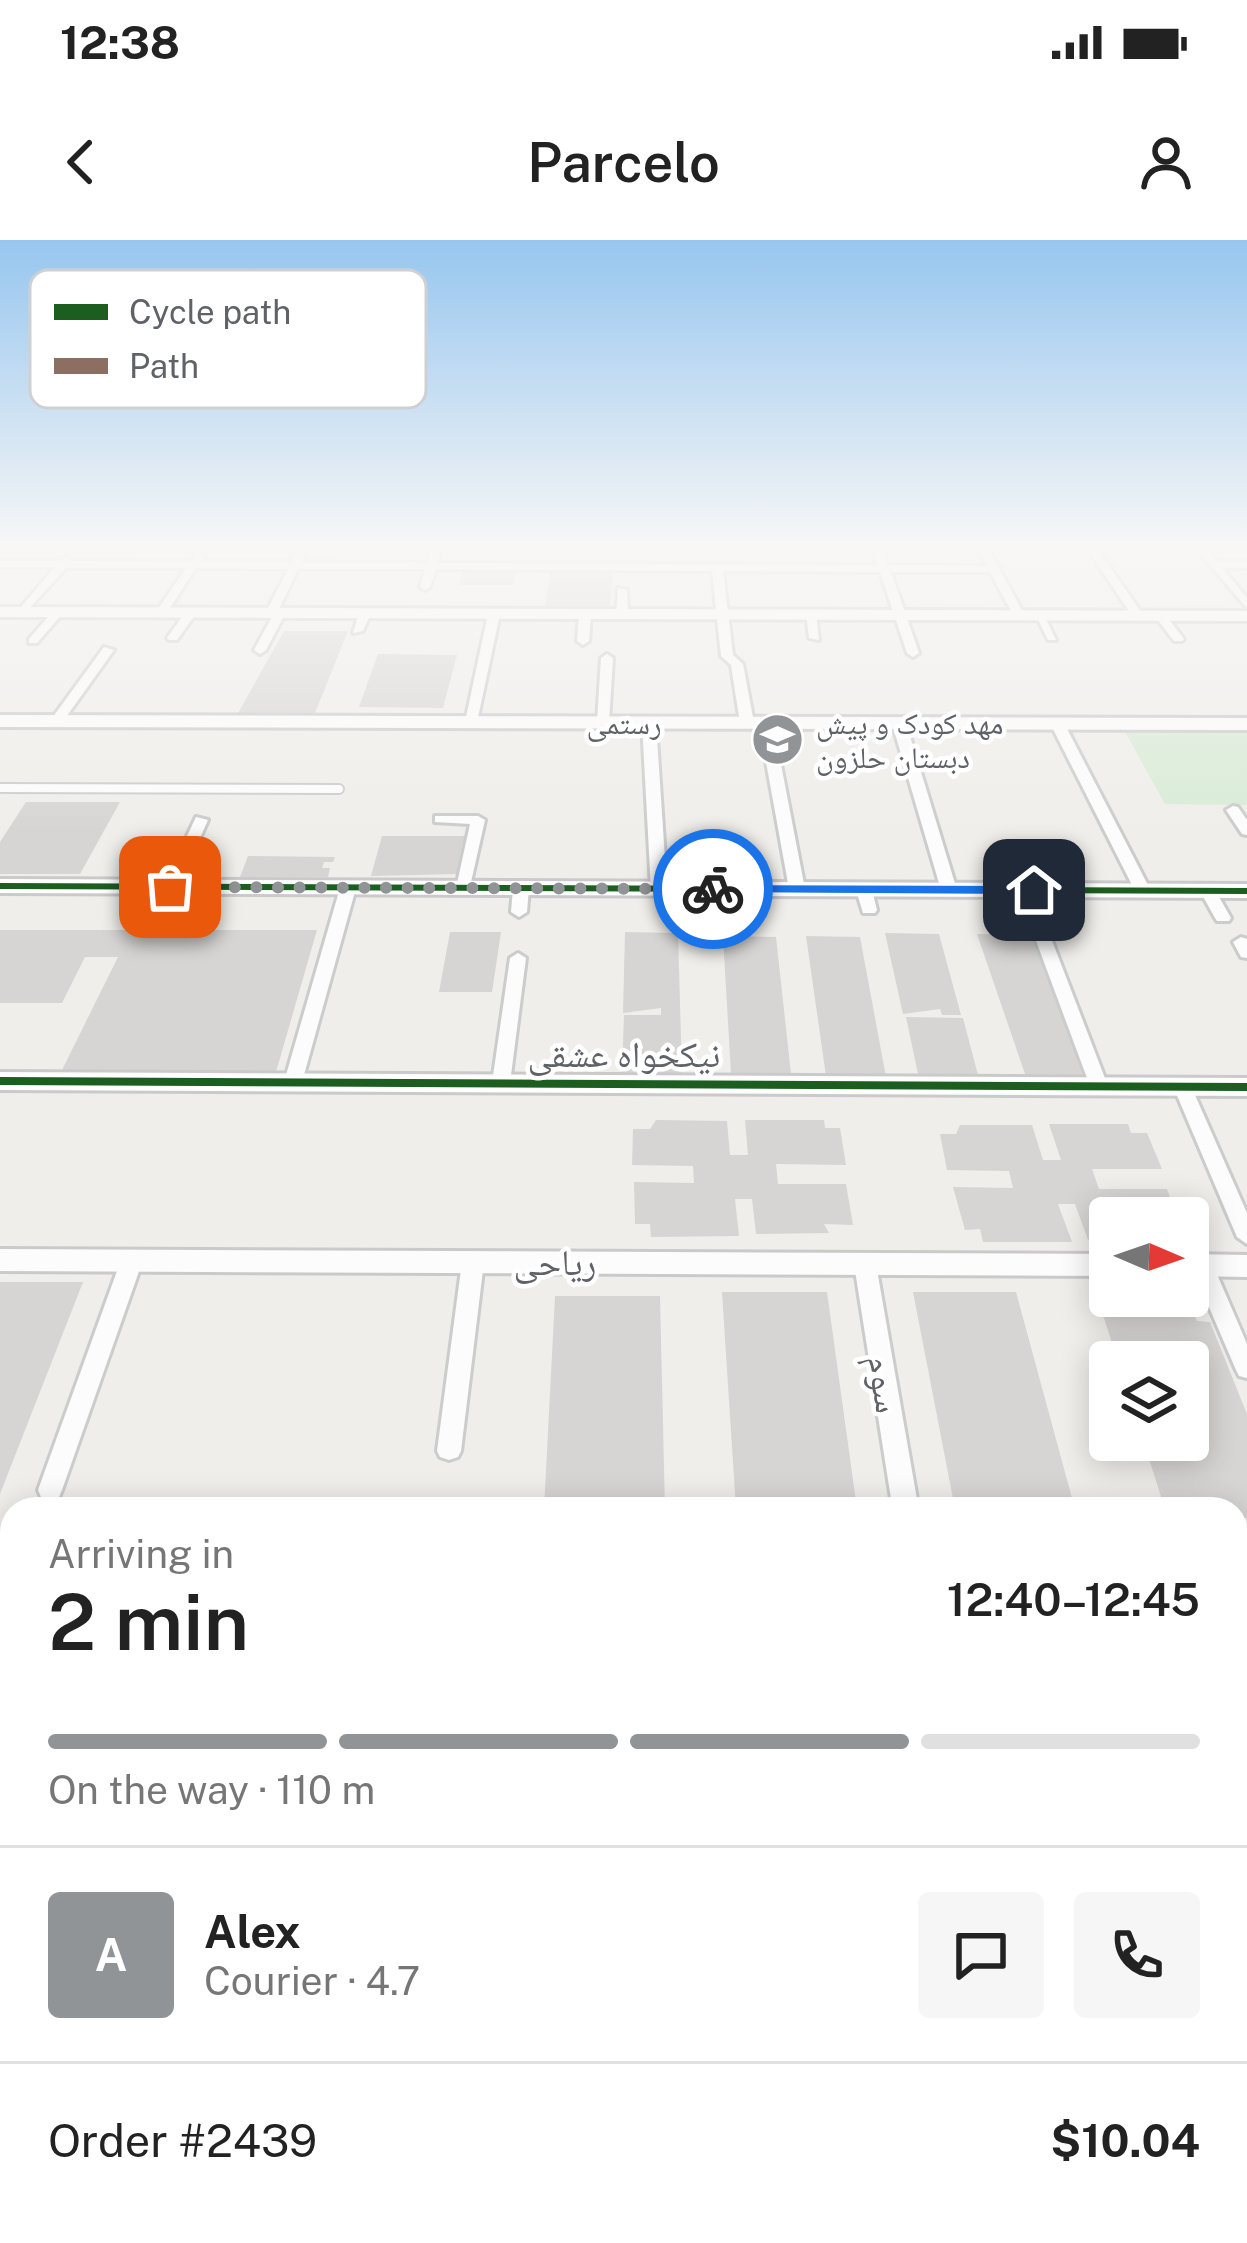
<!DOCTYPE html>
<html lang="en">
<head>
<meta charset="utf-8">
<style>
	body { margin:0; font-family:"Public Sans","Noto Naskh Arabic",sans-serif; background:#f6f6f6; color:#222; height:100vh; display:flex; flex-direction:column; font-size:45px; white-space:nowrap }
	* { box-sizing:border-box; margin:0 }
	p { font-size:39px; color:#767676 }
	.icon { flex:none; width:66px; height:66px; fill:none; stroke:currentColor; stroke-width:2; stroke-linecap:round; stroke-linejoin:round }
	.map { position:relative; flex:1; overflow:hidden }
	.sheet { position:absolute; left:0px; top:1257px; width:1248px; height:747px; display:flex; flex-direction:column; background:#fff; border-radius:36px 36px 0 0; box-shadow:0 6px 30px #0003 }
	.sheet>* { flex:none }
	.needle { width:78px; rotate:92deg }
	.tools { position:absolute; left:1089px; top:957px; display:grid; gap:24px }
	.tools a { display:grid; place-items:center; width:120px; height:120px; border-radius:12px; background:#fff; box-shadow:0 6px 30px #0003; font-size:60px }
	.pin { position:absolute; display:grid; place-items:center; width:102px; height:102px; color:#fff; margin:-51px; border-radius:24px; box-shadow:0 6px 18px #0006 }
	.courier { position:absolute; display:grid; place-items:center; width:120px; height:120px; margin:-60px; border:9px solid #1a73e8; border-radius:50%; background:#fff; color:#222; box-shadow:0 3px 15px #0007 }
	.overview em { font-style:normal; font-weight:600 }
	.overview div { display:flex; flex-direction:column-reverse }
	.overview { display:flex; align-items:center; justify-content:space-between; height:204px; padding:0 48px }
	h1 { font-size:78px; font-weight:600; line-height:90px }
	.bar { display:grid; grid-template-columns:repeat(4,1fr); gap:18px 12px; align-content:center; height:144px; padding:0 48px }
	.bar i { height:15px; border-radius:9px; background:#e0e0e0 }
	.bar .current { background:#919496 }
	.bar p { grid-column:span 4 }
	.line { display:flex; align-items:center; gap:30px; padding:0 48px; border-top:3px solid #e0e0e0 }
	.line div { flex:1 }
	.round { display:grid; place-items:center; flex:none; width:126px; height:126px; border-radius:12px; background:#f6f6f6 }
	.status { display:flex; justify-content:space-between; align-items:center; height:84px; padding:0 60px; background:#fff; direction:ltr }
	.status svg { height:33px; fill:currentColor }
	header { display:flex; justify-content:space-between; align-items:center; height:156px; padding:0 48px; background:#fff; font-size:54px; font-weight:600 }
	.map>svg:first-child { display:block }
</style>
</head>
<body>
<div class="status"><b>12:38</b><svg viewBox="0 0 49 12"><path d="M0 12V9h3v3zM5 12V6h3v6zM10 12V3h3v9zM15 12V0h3v12zM26 1h20v11H26zM47 4h2v5h-2z"/></svg></div>
<header><svg class="icon" aria-label="back" viewBox="0 0 24 24"><path d="M15 5l-7 7 7 7"/></svg>Parcelo<svg class="icon" aria-label="person" viewBox="0 0 24 24"><circle cx="12" cy="8" r="4"/><path d="M4 21q1-7 8-7t8 7"/></svg></header>
<div class="map">
<svg width="1247" height="2003" viewBox="0 0 1247 2003">
	<rect width="100%" height="100%" fill="#efeeea"/>
	<path fill="#d8ebd6" d="M1124,490H1247V565L1165,564Z"/>
	<g fill="#d6d5d3">
		<path d="M463,327H517L513,345H459Z"/>
		<path d="M551,328L613,329L610,368L545,367Z"/>
		<path d="M284,391H348L315,473H238Z"/>
		<path d="M378,414L457,415L443,468L359,467Z"/>
		<path d="M26,562H120L80,634H0V602Z"/>
		<path d="M382,596H465L458,634L371,636Z"/>
		<path d="M248,616L335,617L333,622H324L322,628H330L328,637H240Z"/>
		<path d="M0,690H317L276,832H61L118,717H85L62,763H0Z"/>
		<path d="M450,692H501L492,752H439Z"/>
		<path d="M625,692L678,693L682,833L622,832L624,775H661V768L623,773Z"/>
		<path d="M885,693L939,694L961,775H942L940,769L903,774Z"/>
		<path d="M977,694L1031,695L1085,835L1025,834Z"/>
		<path d="M723,696L776,697L791,834H731Z"/>
		<path d="M806,696L860,697L886,837L826,836Z"/>
		<path d="M906,777L963,778L978,835L918,834Z"/>
		<path d="M656,880L727,881L730,915H748L745,880H824L825,888H840L846,925L776,924L778,944H846L853,985L824,984L829,993L756,994L752,959H735L739,996L651,997L650,984H635L634,942L694,943L693,926L632,925L633,889H650Z"/>
		<path d="M1049,884H1128L1131,893H1147L1162,929H1092L1099,949H1167L1178,978H1110V999L1088,1000L1075,964H1058L1072,1002H983L980,989L965,990L953,947L1013,948L1009,931L947,930L940,894H956L960,885H1032L1043,920H1061Z"/>
		<path d="M0,1042H83L0,1254Z"/>
		<path d="M722,1052H827L857,1269H736Z"/>
		<path d="M913,1052H1016L1075,1269H955Z"/>
		<path d="M555,1056H660L665,1269H544Z"/>
		<path d="M1097,1056L1187,1057L1197,1081L1210,1082L1247,1174V1278H1236V1269H1165L1143,1200H1188V1186L1208,1185L1204,1173H1188V1122H1118Z"/>
		<path d="M0,1555H12V1659L8,1673H12V1715H0Z"/>
		<path d="M1236,1567L1247,1578V1645L1236,1634Z"/>
		<path d="M972,1992H1053L1056,2003H974Z"/>
	</g>
	<g fill="none" stroke-linecap="round" stroke-linejoin="round">
		<defs>
			<path id="lane" d="M0,548L339,549"/>
			<g id="street">
				<path d="M297,310H307L301,322L427,323L431,310H441L437,323L878,325L873,310H883L888,325L987,326L979,310H989L1024,374L1014,376L990,332H891L919,413L913,417L907,413L880,332L723,331L733,415L743,424L754,483L747,487L740,483L731,425L721,416L712,331L436,329L430,347L425,350L420,347L425,329H298L279,369L286,372L266,410L260,414L254,410L273,375L266,372L288,329L196,328L166,374L162,375L156,372L186,328H66L23,375L17,372L55,327H0V321H60L67,317L71,321L190,322L199,313L204,316L200,322H291Z"/>
				<path d="M1088,310H1098L1143,375L1141,377H1133Z"/>
				<path d="M1197,310H1208L1217,322H1247V328H1222L1247,358V368Z"/>
				<path d="M618,348L627,350L628,374L622,377L616,374Z"/>
				<path d="M54,370L64,372L37,403H29V399Z"/>
				<path d="M187,370L197,372L177,400H169L167,398Z"/>
				<path d="M365,370L371,373L363,391L353,393L359,373Z"/>
				<path d="M494,371L500,374L477,482L471,486L465,482L488,374Z"/>
				<path d="M585,371L591,374L589,401L583,405L577,401L579,374Z"/>
				<path d="M806,372L816,374L819,400L809,398Z"/>
				<path d="M1035,373H1043L1056,400H1048Z"/>
				<path d="M1156,373H1164L1184,399L1182,401H1174L1154,375Z"/>
				<path d="M104,407L114,410L61,484H51L50,481Z"/>
				<path d="M607,414L613,418L609,482L603,486L597,482L601,418Z"/>
				<path d="M649,479L656,483L667,649L659,654L651,649L642,483Z"/>
				<path d="M766,479L773,483L805,649L797,654L789,649L759,483Z"/>
				<path d="M899,479L906,483L957,650L955,653H943L941,650L892,483Z"/>
				<path d="M1057,479L1064,483L1151,651L1149,654H1137L1135,651L1050,483Z"/>
				<path d="M1233,566L1238,567L1247,580V595L1242,594L1226,570Z"/>
				<path d="M435,576H478L485,580L469,651L464,653L456,648L470,584L435,582Z"/>
				<path d="M196,577L208,580L168,670L166,673H154L152,670Z"/>
				<path d="M348,643L356,648L302,842L300,846H286L284,842L340,648Z"/>
				<path d="M521,643L529,648L527,672L519,677L511,672L513,648Z"/>
				<path d="M696,644L704,649L706,667L698,672L690,667L688,649Z"/>
				<path d="M864,645L872,650L877,670L875,673H863L856,650Z"/>
				<path d="M1033,645L1041,650L1049,677L1047,680L1041,682L1033,677L1025,650Z"/>
				<path d="M1208,646L1214,648L1231,678L1229,681H1217L1215,678L1200,651Z"/>
				<path d="M1043,693L1051,698L1108,846L1106,850H1092L1090,846L1035,698Z"/>
				<path d="M1241,697L1247,699V718L1241,717L1233,702Z"/>
				<path d="M518,713L526,718L510,843L501,849L492,843L510,718Z"/>
				<path d="M1182,840L1191,846L1247,973V1004L1237,997L1173,846Z"/>
				<path d="M132,1013L143,1020L62,1250L59,1257L50,1260L41,1257L38,1250L121,1020Z"/>
				<path d="M473,1015L484,1022L461,1211L458,1217L449,1220L440,1217L437,1211L462,1022Z"/>
				<path d="M865,1017L876,1024L918,1265L915,1269H895L892,1265L854,1024Z"/>
				<path d="M1202,1018L1213,1025L1247,1104V1138L1239,1136L1236,1130L1191,1025Z"/>
				<path d="M1247,1431V1455L1236,1458V1434Z"/>
				<path d="M1236,1768L1247,1773V1814L1236,1809Z"/>
				<path d="M1236,1984L1241,2003H1205L1203,1992H1236Z"/>
				<path d="M89,1992H157L153,2003H87Z"/>
				<path d="M231,1992H268L272,2003H235Z"/>
				<path d="M342,1992H390L386,2003H338Z"/>
				<path d="M682,1992H718L719,2003H683Z"/>
			</g>
			<g id="secondary">
				<path d="M0,367L1247,371V381L0,377Z"/>
				<path d="M0,475L1247,478V490L0,487Z"/>
				<path d="M0,639L1247,644V658L0,653Z"/>
				<path d="M0,832L1247,838V856L0,850Z"/>
				<path d="M0,1009L1110,1014V1036L0,1031Z"/>
				<path d="M1188,1014L1247,1015V1037L1188,1036Z"/>
			</g>
		</defs>
		<use href="#lane" stroke="#cbcccc" stroke-width="12"/>
		<use href="#street" stroke="#cbcccc" stroke-width="6"/>
		<use href="#secondary" stroke="#cacacb" stroke-width="6"/>
		<use href="#lane" stroke="#fdfcfc" stroke-width="8"/>
		<use href="#street" fill="#fdfcfc" fill-rule="evenodd"/>
		<use href="#secondary" fill="#fdfcfc" fill-rule="evenodd"/>
		<path stroke="#8d6e63" stroke-width="15" stroke-dasharray="28 15" stroke-linecap="butt" d="M1236,1446L1247,1443"/>
		<g stroke="#8d6e63" stroke-width="18" stroke-dasharray="36 18" stroke-linecap="butt">
			<path d="M1236,1785L1247,1797"/>
			<path d="M249,1992L254,2003"/>
			<path d="M700,1992L701,2003"/>
			<path d="M1221,1992L1223,2003"/>
			<path d="M105,2003L107,1992"/>
			<path d="M121,2003L139,1992"/>
			<path d="M356,2003L372,1992"/>
		</g>
		<defs>
			<g id="cycleway">
				<path d="M0,643L1247,648V654L0,649Z"/>
				<path d="M0,837L1247,843V851L0,845Z"/>
			</g>
		</defs>
		<use href="#cycleway" stroke="#fff" stroke-width="7"/>
		<use href="#cycleway" fill="#1b5e20" fill-rule="evenodd"/>
	</g>
	<linearGradient id="sky" x2="0" y2="1"><stop stop-color="#97c6ef"/><stop offset="0.52" stop-color="#f8f7f6"/><stop offset="1" stop-color="#f8f7f6" stop-opacity="0"/></linearGradient>
	<rect width="1247" height="591" fill="url(#sky)"/>
	<path fill="#1a73e8" d="M713,645L1034,646L1041,650L1034,654L708,652Z"/>
	<g fill="none" stroke-linecap="round" stroke-linejoin="round">
		<path stroke="#919496" stroke-width="12" stroke-dasharray="0 21.6" d="M170,647L713,649"/>
	</g>
	<defs>
		<symbol id="school-disc" viewBox="-11 -11 22 22"><circle r="9.5" fill="#919496" stroke="#fff"/><path d="M0-5L7-2L0 1L-7-2ZM-4 1L0 2.5L4 1V4Q0 6-4 4Z" fill="#fff"/></symbol>
	</defs>
	<g fill-rule="evenodd">
		<use href="#school-disc" x="748" y="470" width="59" height="59"/>
	</g>
	<g text-anchor="middle" dominant-baseline="central" stroke-width="9" stroke-linejoin="round" paint-order="stroke">
		<g font-size="30" fill="#5f6368" stroke="#fff">
			<text x="624" y="483">رستمی</text>
		</g>
		<g font-size="30" fill="#5f6368" stroke="#fff" text-anchor="start">
			<text x="816" y="483">مهد کودک و پیش<tspan x="816" dy="34">دبستان حلزون</tspan></text>
		</g>
		<g font-size="36" fill="#5f6368" stroke="#fff">
			<text x="624" y="814">نیکخواه عشقی</text>
			<text x="555" y="1022">ریاحی</text>
			<text transform="translate(885 1144) rotate(81)">سوم</text>
		</g>
	</g>
	<rect x="30" y="30" width="396" height="138" rx="18" fill="#fff" stroke="#cfd0d2" stroke-width="3"/>
	<rect x="54" y="64" width="54" height="16" fill="#1b5e20"/>
	<rect x="54" y="118" width="54" height="16" fill="#8d6e63"/>
	<g font-size="33" fill="#5f6368">
		<text x="129" y="84">Cycle path</text>
		<text x="129" y="138">Path</text>
	</g>
</svg>
<div class="tools">
<a><svg class="needle" viewBox="-14 -14 28 28"><path d="M0-13l5 13h-10z" fill="#e53935"/><path d="M0 13l5-13h-10z" fill="#767676"/></svg></a>
<a><svg class="icon" aria-label="layers" viewBox="0 0 24 24"><path d="M12 4l9 5-9 5-9-5zM3 14l9 5 9-5"/></svg></a>
</div>
<div class="pin" style="left:170px;top:647px;background:#ea580c"><svg class="icon" aria-label="bag" viewBox="0 0 24 24"><path d="M5 8h14l-1 12H6zM9 8a3 3 0 0 1 6 0"/></svg></div>
<div class="pin" style="left:1034px;top:650px;background:#1f2937"><svg class="icon" aria-label="home" viewBox="0 0 24 24"><path d="M3 11l9-7 9 7M6 9v11h12V9"/></svg></div>
<div class="courier" style="left:713px;top:649px"><svg class="icon" aria-label="bike" viewBox="0 0 24 24"><circle cx="6" cy="16" r="4"/><circle cx="18" cy="16" r="4"/><path d="M6 16l4-8h5l3 8M10 8l3 8H6M13 5h3"/></svg></div>
<section class="sheet">
<div class="overview"><div><h1>2 min</h1><p>Arriving in</p></div><em>12:40–12:45</em></div>
<div class="bar"><i class="current"></i><i class="current"></i><i class="current"></i><i></i><p>On the way · 110 m</p></div>
<div class="line" style="height:216px"><b class="round" style="background:#919496;color:#fff">A</b><div><b>Alex</b><p>Courier · 4.7</p></div><a class="round"><svg class="icon" aria-label="chat" viewBox="0 0 24 24"><path d="M4 5h16v11H9l-5 4z"/></svg></a><a class="round"><svg class="icon" aria-label="phone" viewBox="0 0 24 24"><path d="M5 4h4l2 5-3 2q2 4 5 5l2-3 5 2v4C11 20 4 13 5 4z"/></svg></a></div>
<div class="line" style="height:156px"><div>Order #2439</div><b>$10.04</b></div>
</section>
</div>
</body>
</html>
